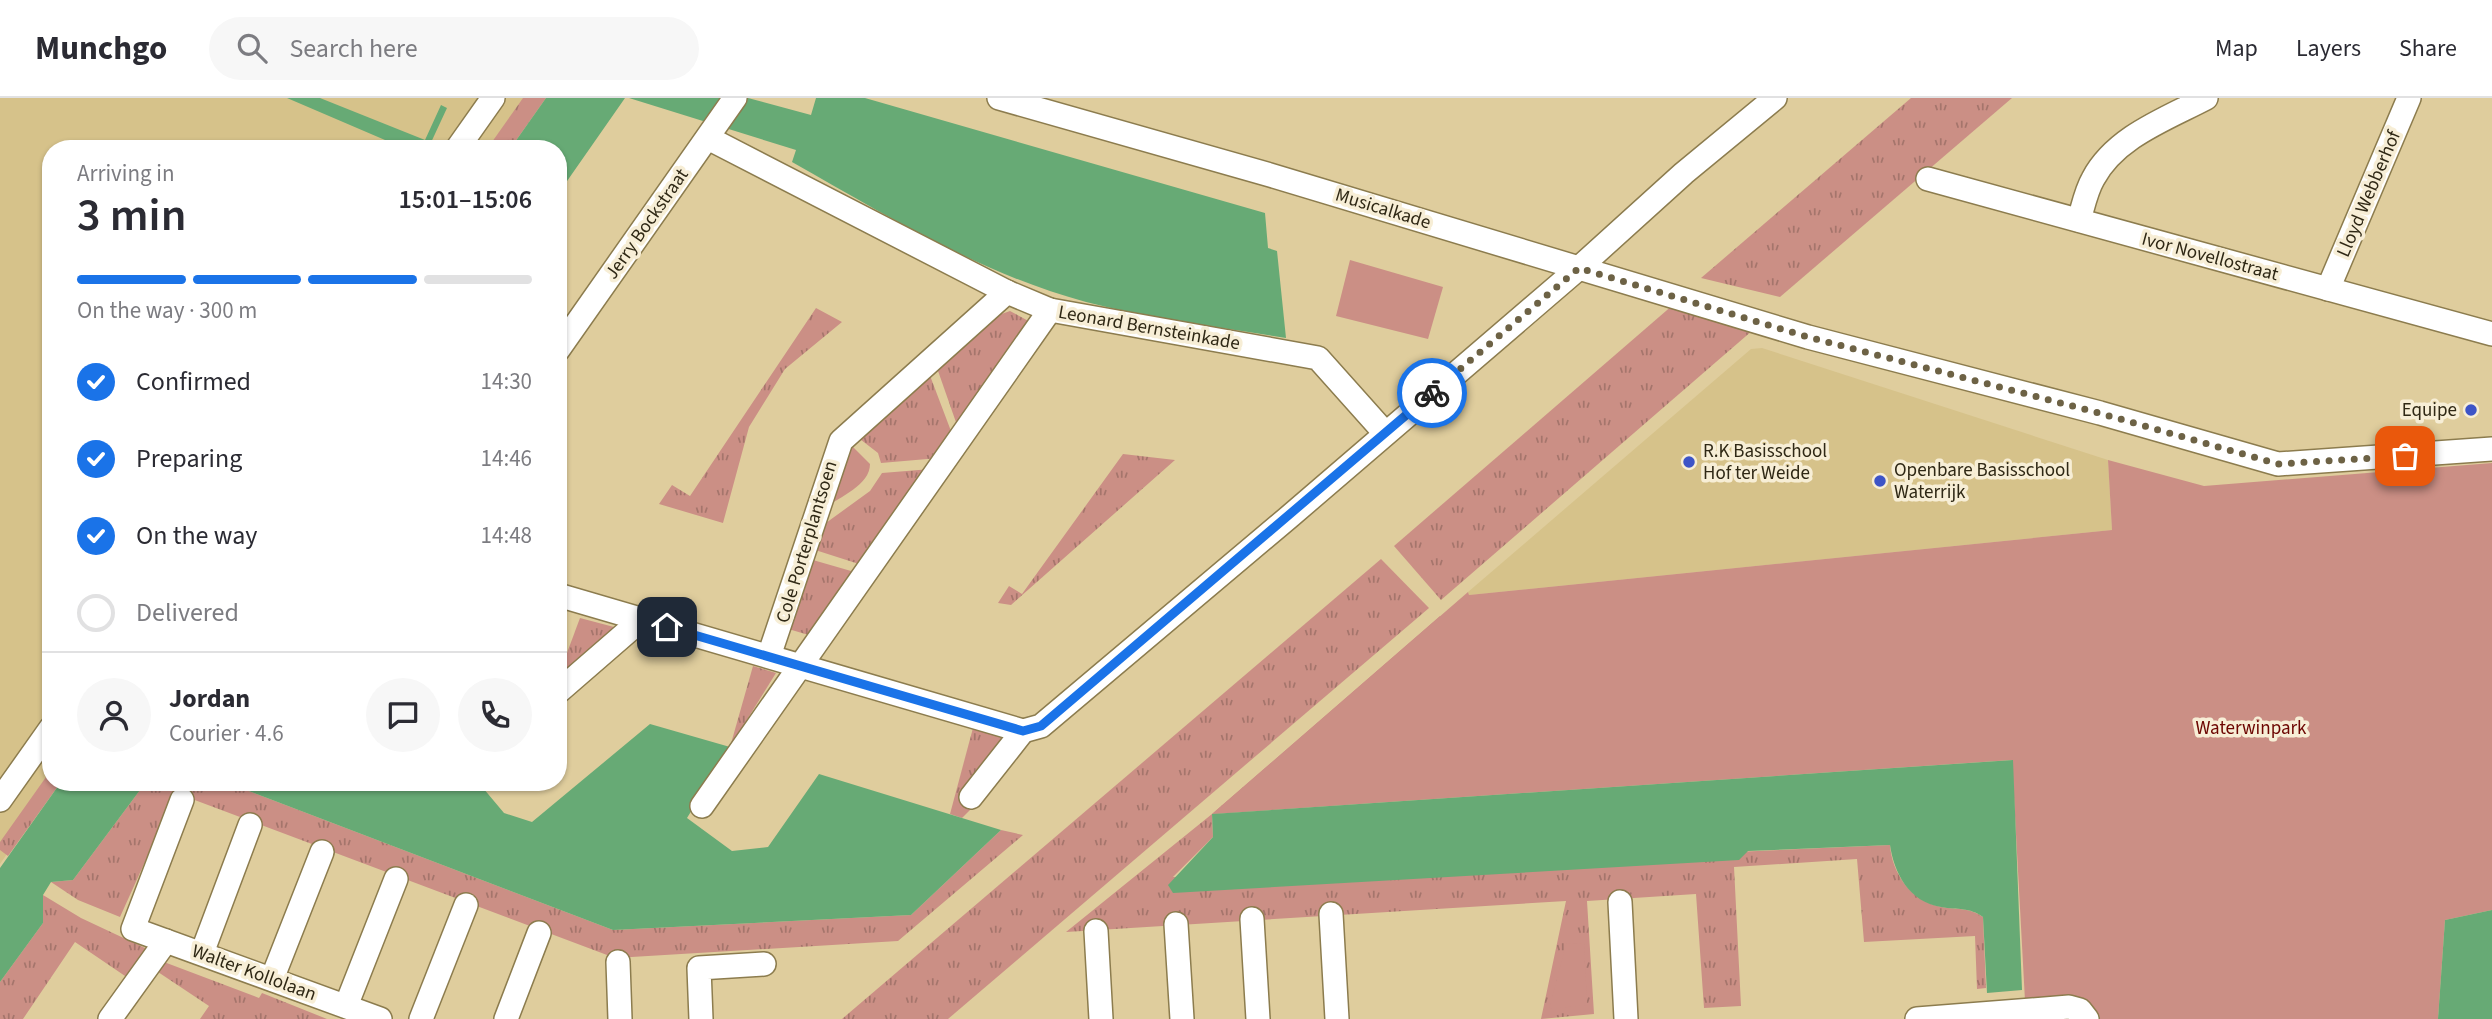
<!DOCTYPE html>
<html lang="en">
<head>
<meta charset="utf-8">
<style>
	body { margin:0; font-family:"Source Sans 3",sans-serif; background:#f7f7f7; color:#2b2b33; height:100vh; display:flex; flex-direction:column; font-size:26px; white-space:nowrap }
	* { box-sizing:border-box; margin:0 }
	p { font-size:23px; color:#7c7c81 }
	.icon { flex:none; width:38px; height:38px; fill:none; stroke:currentColor; stroke-width:2; stroke-linecap:round; stroke-linejoin:round }
	.map { position:relative; flex:1; overflow:hidden }
	.panel { position:absolute; left:42px; top:42px; width:525px; height:651px; display:flex; flex-direction:column; background:#fff; border-radius:28px; box-shadow:0 2px 5px #0004 }
	.panel>* { flex:none }
	.pin { position:absolute; display:grid; place-items:center; width:60px; height:60px; color:#fff; margin:-30px; border-radius:14px; box-shadow:0 4px 10px #0006 }
	.courier { position:absolute; display:grid; place-items:center; width:70px; height:70px; margin:-35px; border:5px solid #1a73e8; border-radius:50%; background:#fff; color:#222; box-shadow:0 2px 9px #0007 }
	.headline em { font-style:normal; font-weight:600 }
	.headline div { display:flex; flex-direction:column-reverse }
	.headline { display:flex; align-items:center; justify-content:space-between; height:119px; padding:0 35px }
	h1 { font-size:46px; font-weight:600; line-height:52px }
	.bar { display:grid; grid-template-columns:repeat(4,1fr); gap:10px 7px; align-content:center; height:84px; padding:0 35px }
	.bar i { height:9px; border-radius:5px; background:#e1e1e2 }
	.bar .on { background:#1a73e8 }
	.bar p { grid-column:span 4 }
	.line { display:flex; align-items:center; gap:18px; padding:0 35px; border-top:2px solid #e1e1e2 }
	.line div { flex:1 }
	.round { display:grid; place-items:center; flex:none; width:74px; height:74px; border-radius:37px; background:#f7f7f7 }
	ol { padding:0 35px; list-style:none }
	li { display:flex; align-items:center; gap:21px; height:77px }
	li p { margin-inline-start:auto }
	li .icon { padding:7px; border-radius:50%; background:#1a73e8; color:#fff; stroke-width:4 }
	li:last-child { color:#7c7c81 }
	li i { width:38px; height:38px; border:4px solid #e1e1e2; border-radius:50% }
	header { display:flex; align-items:center; gap:42px; box-sizing:border-box; height:98px; padding:0 35px; background:#fff; border-bottom:2px solid #e1e1e2 }
	header strong { font-size:33px }
	nav { display:flex; gap:38px; margin-inline-start:auto; font-size:24px }
	.search { width:490px; height:63px; background:#f7f7f7; display:flex; align-items:center; gap:18px; box-sizing:border-box; padding:0 24px; border-radius:38px; color:#7c7c81; font-size:26px }
	.map>svg:first-child { display:block }
</style>
</head>
<body>
<header>
<strong>Munchgo</strong>
<div class="search"><svg class="icon" aria-label="search" viewBox="0 0 24 24"><circle cx="10" cy="10" r="6"/><path d="M15 15l6 6"/></svg>Search here</div>
<nav><a>Map</a><a>Layers</a><a>Share</a></nav>
</header>
<div class="map">
<svg width="2492" height="921" viewBox="0 0 2492 921">
	<defs>
		<pattern id="grass-tufts" width="24" height="20" patternUnits="userSpaceOnUse" patternTransform="scale(1.75)"><rect width="24" height="20" fill="#cb8f85"/><path d="M3 7l-1-3M5 7V3M7 7l1-3M15 17l-1-3M17 17v-4M19 17l1-3" fill="none" stroke="#a5756c"/></pattern>
	</defs>
	<rect width="100%" height="100%" fill="#dfcd9d"/>
	<g fill="#d6c28a">
		<path d="M0,0H536L501,51H51V684H57L0,766Z"/>
		<path d="M1762,250L2108,362L2112,432L1469,497L1468,494L1751,251Z"/>
	</g>
	<g fill="url(#grass-tufts)">
		<path d="M523,0H546L510,51H487Z"/>
		<path d="M1911,0H2012L1780,199L1701,180Z"/>
		<path d="M1674,206L1753,232L1441,502L1394,448Z"/>
		<path d="M816,210L842,224L785,271L749,329L723,425L659,406L672,387L690,398Z"/>
		<path d="M1010,213L1034,226L958,330L937,270L993,219Z"/>
		<path d="M929,275L954,341L939,360L881,365L878,355L856,338Z"/>
		<path d="M1123,356L1175,362L1011,507L998,505L1009,488L1022,496Z"/>
		<path d="M931,371L862,467L809,450L819,430L870,393L882,375Z"/>
		<path d="M806,460L858,475L812,538L785,530Z"/>
		<path d="M1381,461L1429,510L948,921H842Z"/>
		<path d="M1440,518L1573,690L1212,716L1213,739L1173,779L1890,747C1892,775 1911,804 1942,809C1958,812 1968,809 1983,819L1986,890L1977,891L1975,838L1864,844L1857,761L1734,769L1741,908L1704,910L1696,796L1587,803L1594,916L1541,921L1566,803L1066,834L1212,716Z"/>
		<path d="M580,520L614,529L617,535L558,579Z"/>
		<path d="M753,568L776,575L730,649Z"/>
		<path d="M973,630L1009,641L991,691L962,720L950,716Z"/>
		<path d="M51,672V684H61L8,758L0,752V744Z"/>
		<path d="M146,684H225L613,832L911,817L1001,732L1023,737L898,843L615,860L176,695L120,819L78,802L51,784L73,782Z"/>
		<path d="M43,797L81,820L147,851L128,880L75,844L23,921H0V884L43,825Z"/>
		<path d="M164,864L259,900L262,895L327,921H200L209,908L158,874Z"/>
	</g>
	<g fill="#cb8f85">
		<path d="M1350,162L1443,189L1428,241L1336,218Z"/>
		<path d="M850,346L870,366C870,387 840,399 824,410Z"/>
		<path d="M2108,362L2204,388L2492,365V812L2445,822L2438,921H2026L2012,662L1212,716L1468,494L1469,497L2112,432Z"/>
		<path d="M1584,845L1587,907L1549,911L1566,846Z"/>
	</g>
	<g fill="#67aa75">
		<path d="M287,0H320L425,42L441,7L447,10L428,51H406Z"/>
		<path d="M546,0H625L558,96V51H510Z"/>
		<path d="M629,0H748L811,17L816,0H865L1265,115L1268,150L1277,153L1286,240C1219,229 1151,221 1086,204C981,176 886,117 792,64L796,52Z"/>
		<path d="M650,626L730,649L687,720L732,753L768,749L819,676L1001,732L911,817L613,832L225,684H478L504,715L532,724Z"/>
		<path d="M2013,662L2022,892L1987,895L1983,819C1969,809 1958,812 1941,809C1909,804 1894,775 1890,747L1748,753L1739,762L1173,795L1168,787L1213,739L1212,716Z"/>
		<path d="M61,684H146L73,782L51,784L43,797V825L0,884V770Z"/>
		<path d="M2492,812V921H2438L2445,822Z"/>
	</g>
	<g fill="none" stroke-linecap="round" stroke-linejoin="round">
		<defs>
			<g id="street">
				<path d="M999,0L1270,77L1808,239L2100,315L2278,366L2492,351"/>
				<path d="M708,40L1007,194L1050,212L1318,260L1385,335"/>
				<path d="M457,51L493,0"/>
				<path d="M1928,81L2492,236"/>
				<path d="M2079,122C2083,109 2086,93 2093,81C2115,39 2166,21 2206,0"/>
				<path d="M2328,191L2409,0"/>
				<path d="M558,252L735,0"/>
				<path d="M558,497L1023,633L1041,628L1289,419L1579,170L1684,75L1775,0"/>
				<path d="M769,558L841,343L1007,194"/>
				<path d="M558,594L641,522"/>
				<path d="M971,699L1023,633"/>
				<path d="M0,702L51,630"/>
				<path d="M182,702L133,831L380,921"/>
				<path d="M702,708L1050,212"/>
				<path d="M1620,804L1626,921"/>
				<path d="M1331,816L1337,921"/>
				<path d="M1252,821L1258,921"/>
				<path d="M1176,826L1182,921"/>
				<path d="M1096,833L1101,921"/>
				<path d="M202,855L250,727"/>
				<path d="M618,864L620,921"/>
				<path d="M272,881L322,754"/>
				<path d="M346,908L396,781"/>
				<path d="M110,921L166,843"/>
				<path d="M421,921L466,807"/>
				<path d="M506,921L539,835"/>
				<path d="M701,921L699,870L764,866"/>
				<path d="M1917,921L2069,909L2080,912L2087,921"/>
			</g>
		</defs>
		<use href="#street" stroke="#8c7c4e" stroke-width="26"/>
		<use href="#street" stroke="#fff" stroke-width="23"/>
	</g>
	<g fill="none" stroke-linecap="round" stroke-linejoin="round">
		<path stroke="#6d6245" stroke-width="7" stroke-dasharray="0 12.6" d="M1432,295L1579,170L1808,239L2099,315L2278,366L2405,358"/>
		<path stroke="#1a73e8" stroke-width="9" d="M667,529L1023,633L1041,628L1432,295"/>
	</g>
	<g fill="#3d54c7" stroke="#f7eed6" stroke-width="2.5">
		<circle cx="2471" cy="312" r="7"/>
		<circle cx="1689" cy="364" r="7"/>
		<circle cx="1880" cy="383" r="7"/>
	</g>
	<g text-anchor="middle" dominant-baseline="central" stroke-width="7" stroke-linejoin="round" paint-order="stroke">
		<g font-size="19" fill="#2f2815" stroke="#f7eed6">
			<text transform="translate(2369 96) rotate(-67)">Lloyd Webberhof</text>
			<text transform="translate(1383 111) rotate(17)">Musicalkade</text>
			<text transform="translate(647 126) rotate(-55)">Jerry Bockstraat</text>
			<text transform="translate(2210 159) rotate(15)">Ivor Novellostraat</text>
			<text transform="translate(1149 230) rotate(10)">Leonard Bernsteinkade</text>
			<text transform="translate(807 444) rotate(-73)">Cole Porterplantsoen</text>
			<text transform="translate(254 875) rotate(20)">Walter Kollolaan</text>
		</g>
		<g font-size="19" fill="#2f2815" stroke="#f7eed6" text-anchor="start">
			<text x="2457" y="312" text-anchor="end">Equipe</text>
			<text x="1703" y="353">R.K Basisschool<tspan x="1703" dy="22">Hof ter Weide</tspan></text>
			<text x="1894" y="372">Openbare Basisschool<tspan x="1894" dy="22">Waterrijk</tspan></text>
		</g>
		<g font-size="19" fill="#6c0501" stroke="#f7eed6">
			<text x="2251" y="630">Waterwinpark</text>
		</g>
	</g>
</svg>
<div class="pin" style="left:2405px;top:358px;background:#ea580c"><svg class="icon" aria-label="bag" viewBox="0 0 24 24"><path d="M5 8h14l-1 12H6zM9 8a3 3 0 0 1 6 0"/></svg></div>
<div class="pin" style="left:667px;top:529px;background:#1f2937"><svg class="icon" aria-label="home" viewBox="0 0 24 24"><path d="M3 11l9-7 9 7M6 9v11h12V9"/></svg></div>
<div class="courier" style="left:1432px;top:295px"><svg class="icon" aria-label="bike" viewBox="0 0 24 24"><circle cx="6" cy="16" r="4"/><circle cx="18" cy="16" r="4"/><path d="M6 16l4-8h5l3 8M10 8l3 8H6M13 5h3"/></svg></div>
<section class="panel">
<div class="headline"><div><h1>3 min</h1><p>Arriving in</p></div><em>15:01–15:06</em></div>
<div class="bar"><i class="on"></i><i class="on"></i><i class="on"></i><i></i><p>On the way · 300 m</p></div>
<ol>
<li><svg class="icon" aria-label="check" viewBox="0 0 24 24"><path d="M5 12l5 5 9-10"/></svg>Confirmed<p>14:30</p></li>
<li><svg class="icon" aria-label="check" viewBox="0 0 24 24"><path d="M5 12l5 5 9-10"/></svg>Preparing<p>14:46</p></li>
<li><svg class="icon" aria-label="check" viewBox="0 0 24 24"><path d="M5 12l5 5 9-10"/></svg>On the way<p>14:48</p></li>
<li><i></i>Delivered</li>
</ol>
<div class="line" style="height:126px"><a class="round"><svg class="icon" aria-label="person" viewBox="0 0 24 24"><circle cx="12" cy="8" r="4"/><path d="M4 21q1-7 8-7t8 7"/></svg></a><div><b>Jordan</b><p>Courier · 4.6</p></div><a class="round"><svg class="icon" aria-label="chat" viewBox="0 0 24 24"><path d="M4 5h16v11H9l-5 4z"/></svg></a><a class="round"><svg class="icon" aria-label="phone" viewBox="0 0 24 24"><path d="M5 4h4l2 5-3 2q2 4 5 5l2-3 5 2v4C11 20 4 13 5 4z"/></svg></a></div>
</section>
</div>
</body>
</html>
